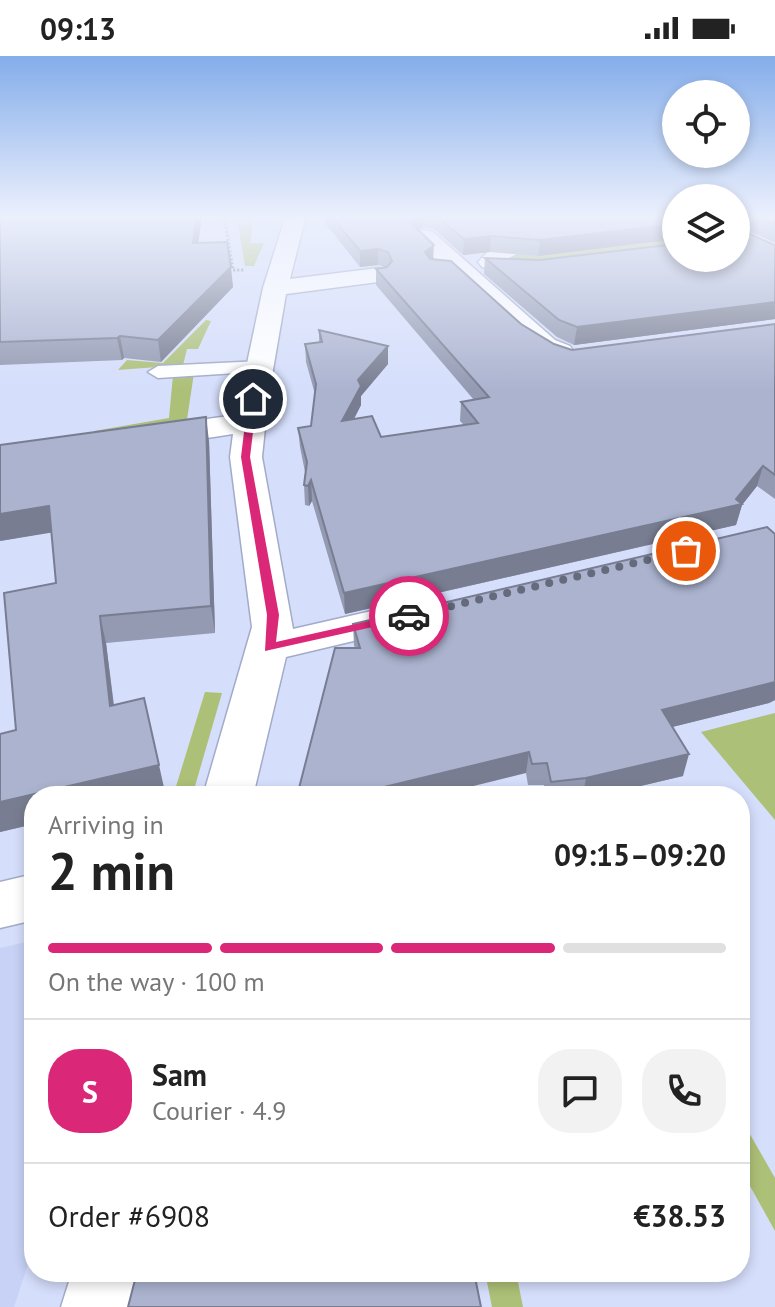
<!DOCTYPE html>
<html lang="en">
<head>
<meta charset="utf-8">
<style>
	body { margin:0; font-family:"PT Sans",sans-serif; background:#f2f2f2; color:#222; height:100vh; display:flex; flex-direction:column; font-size:30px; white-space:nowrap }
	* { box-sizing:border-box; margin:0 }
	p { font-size:26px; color:#767676 }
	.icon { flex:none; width:44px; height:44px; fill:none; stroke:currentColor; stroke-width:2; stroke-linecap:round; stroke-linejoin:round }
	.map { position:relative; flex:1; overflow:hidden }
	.details { position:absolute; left:24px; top:730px; width:726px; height:496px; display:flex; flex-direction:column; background:#fff; border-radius:32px; box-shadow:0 4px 12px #0003 }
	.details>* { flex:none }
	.buttons { position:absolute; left:662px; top:24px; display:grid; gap:16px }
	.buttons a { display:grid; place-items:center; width:88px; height:88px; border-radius:50%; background:#fff; box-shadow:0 4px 12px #0003; font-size:40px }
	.pin { position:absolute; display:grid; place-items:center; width:68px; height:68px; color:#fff; margin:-34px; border:4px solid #fff; border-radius:50%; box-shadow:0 2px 8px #0007 }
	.courier { position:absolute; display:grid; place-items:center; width:80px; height:80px; margin:-40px; border:6px solid #db2777; border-radius:50%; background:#fff; color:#222; box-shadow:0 2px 10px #0007 }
	.overview em { font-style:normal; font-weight:800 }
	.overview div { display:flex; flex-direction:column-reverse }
	.overview { display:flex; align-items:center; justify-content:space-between; height:136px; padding:0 24px }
	h1 { font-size:52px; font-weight:800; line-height:60px }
	.bar { display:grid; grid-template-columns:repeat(4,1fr); gap:12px 8px; align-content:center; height:96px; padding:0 24px }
	.bar i { height:10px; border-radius:6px; background:#e0e0e0 }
	.bar .selected { background:#db2777 }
	.bar p { grid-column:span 4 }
	.line { display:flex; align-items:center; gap:20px; padding:0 24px; border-top:2px solid #e0e0e0 }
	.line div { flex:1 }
	.round { display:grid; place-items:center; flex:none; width:84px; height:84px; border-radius:32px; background:#f2f2f2 }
	.status { display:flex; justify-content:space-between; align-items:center; height:56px; padding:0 40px; background:#fff; direction:ltr }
	.status svg { height:22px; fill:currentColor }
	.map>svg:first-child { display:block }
</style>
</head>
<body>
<div class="status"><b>09:13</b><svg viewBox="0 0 49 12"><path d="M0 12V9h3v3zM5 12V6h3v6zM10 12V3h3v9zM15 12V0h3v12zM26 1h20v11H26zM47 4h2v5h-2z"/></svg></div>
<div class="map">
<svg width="775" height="1251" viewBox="0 0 775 1251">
	<rect width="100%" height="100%" fill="#d5defb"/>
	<path fill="#c7d2f6" d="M34,884V1190L14,1251H0V892Z"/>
	<g fill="#adc077">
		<path d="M237,162H254L250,187H264L254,210H245Z"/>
		<path d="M676,176V189L537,206L505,203L513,196Z"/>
		<path d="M206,264L211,265L198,293H187L183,309L118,314L127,304L163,307Z"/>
		<path d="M194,317L186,370L99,384L94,375L169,362L173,319Z"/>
		<path d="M205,636L222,637L193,737H174Z"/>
		<path d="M775,657V764L701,676Z"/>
		<path d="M740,1061L775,1122V1175L740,1112Z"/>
		<path d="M485,1216H516L523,1251H492Z"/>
	</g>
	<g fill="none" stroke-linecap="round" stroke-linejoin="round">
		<defs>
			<path id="lane" d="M259,305L269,311L266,315L158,322L148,316L158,310Z"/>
			<g id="street">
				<path d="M286,159H306L290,223L378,212L386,214L390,219L386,224L378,226L286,238L268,343L262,401L293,573L411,546L425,550L431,559L425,568L286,601L253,740H203L252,571L230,401L233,378L149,391L138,388L133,381L138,374L149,371L236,359L263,232Z"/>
				<path d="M676,167V179L520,196L490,213L482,211L478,206L492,191L517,183Z"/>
				<path d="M425,174L433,176L555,284L570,290L574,296L570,302L560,304L535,296L417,186L414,181L417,176Z"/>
				<path d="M775,174V188L736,193V179Z"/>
				<path d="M34,818V864L0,872V826Z"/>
				<path d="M72,1216H146L137,1251H61Z"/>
			</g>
		</defs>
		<use href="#lane" stroke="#a2abc7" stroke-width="3"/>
		<use href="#street" stroke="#a2abc7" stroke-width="3"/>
		<path stroke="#80869a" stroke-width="3" stroke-dasharray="2 2" stroke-linecap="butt" d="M224,159L233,214H244"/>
		<use href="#lane" fill="#fff" fill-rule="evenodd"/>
		<use href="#street" fill="#fff" fill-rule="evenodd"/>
	</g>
	<g fill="#939ab2">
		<path d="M0,159H202L198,186L233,231L161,306L124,302L122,304L0,309Z"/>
		<path d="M324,159H676V183L538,200L490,196L463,199L434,173L423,171L419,174L433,203L521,268L554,288L572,294L775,268V443L757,430L742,449L736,469L345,558L312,445L309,450L305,449L304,429L305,416L300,391L298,372L311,370L315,338L306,306L305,288L319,287V274L388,290V308L361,340V349L354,363L381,381L464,369L460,365L461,346L474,344L376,229V213L385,211L378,209L360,211L325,167Z"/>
		<path d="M736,159H775V187L736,169V172L775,189V263L574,289L557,281L484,218L485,202L540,204L676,202Z"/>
		<path d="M209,385L215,577L106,587L114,649L165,736L149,740H34V768L0,776V678L16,674L56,527L51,476L0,485Z"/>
		<path d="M775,478V644L769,647L672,671L683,720L598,740H546L544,729H528L526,717L355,592L354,589L353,568Z"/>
	</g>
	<g fill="#787d91">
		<path d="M197,159H202L196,206L193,187Z"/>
		<path d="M420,159H424L423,171L412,178L413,163Z"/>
		<path d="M676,168V183L538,200L540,184Z"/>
		<path d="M491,180L490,196L463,199L464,183Z"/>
		<path d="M434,189L433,205L425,212V196Z"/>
		<path d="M378,193V209L360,211V195Z"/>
		<path d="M231,211L233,231L161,306L158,284Z"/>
		<path d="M775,246V263L574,289L577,271Z"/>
		<path d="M120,280L124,302L122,304L117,282Z"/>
		<path d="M388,290V308L361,340V349L343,384L342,365L358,324Z"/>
		<path d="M206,361L209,385L215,577L211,550Z"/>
		<path d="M763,410L757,430L742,449L736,469L345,558L344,537L736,443Z"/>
		<path d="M311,424L312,445L309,450L308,430Z"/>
		<path d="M49,450L55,476L0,485V458Z"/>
		<path d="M100,560L106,587L117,677L110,650Z"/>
		<path d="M775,626V644L769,647L656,675L662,654Z"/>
		<path d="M529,696L526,717L433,740H383L384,731Z"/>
		<path d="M689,698L683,720L598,740H583L586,722Z"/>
		<path d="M159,709L165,736L149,740H34V768L0,776V746Z"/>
	</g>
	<g fill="#abb3cf" stroke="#787d91" stroke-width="2">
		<path d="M0,159H197L193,187L227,186L231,211L158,284L120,280L117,282L0,286Z"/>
		<path d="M330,159H420L413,163L412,168L434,189L425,196L430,203L451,205L521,268L554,288L572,294L775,268V419L763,410L736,443L742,448L344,537L311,424L308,430L304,429L307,406L298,372L311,370L316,328L305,288L322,286L319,274L388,290L358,324L361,330L342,365L372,360L381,381L478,367L461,346L489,341L376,213L387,211L392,205L388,196L378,193L360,195Z"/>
		<path d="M435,159H676V168L540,184L491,180L464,183Z"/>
		<path d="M736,159V172L775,189V246L577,271L559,264L485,202L540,204L676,188V202H736Z"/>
		<path d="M753,159H775V169Z"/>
		<path d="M206,361L211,550L100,560L110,650L144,642L159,709L0,746V678L16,674L4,537L56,527L49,450L0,458V389Z"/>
		<path d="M767,471L775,478V626L662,654L689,698L586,722L551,726L547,707L532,708L529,696L384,731L383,740H297L335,592H360L353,568Z"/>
		<path d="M137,1216H474L481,1251H128Z"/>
	</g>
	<linearGradient id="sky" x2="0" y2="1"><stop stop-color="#84adea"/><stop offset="0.48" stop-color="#ecf0fd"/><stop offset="1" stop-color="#ecf0fd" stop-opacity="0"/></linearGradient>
	<rect width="775" height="334" fill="url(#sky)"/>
	<path fill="#db2777" d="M253,341L257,343L250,401L279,559L276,586L409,556L413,557V562L265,595L267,559L241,401L248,343Z"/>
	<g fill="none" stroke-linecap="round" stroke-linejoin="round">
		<path stroke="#656a7c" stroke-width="8" stroke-dasharray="0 14.4" d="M409,560L686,495"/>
	</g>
</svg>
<div class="buttons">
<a><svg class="icon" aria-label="locate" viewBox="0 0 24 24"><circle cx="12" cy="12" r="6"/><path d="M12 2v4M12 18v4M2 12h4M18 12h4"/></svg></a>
<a><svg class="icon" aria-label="layers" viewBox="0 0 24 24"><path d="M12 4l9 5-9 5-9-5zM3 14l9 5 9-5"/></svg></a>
</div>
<div class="pin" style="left:686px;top:495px;background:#ea580c"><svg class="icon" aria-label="bag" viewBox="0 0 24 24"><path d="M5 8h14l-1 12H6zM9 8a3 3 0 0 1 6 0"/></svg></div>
<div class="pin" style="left:253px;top:343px;background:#1f2937"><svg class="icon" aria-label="home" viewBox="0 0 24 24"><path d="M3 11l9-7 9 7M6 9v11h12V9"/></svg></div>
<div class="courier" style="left:409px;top:560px"><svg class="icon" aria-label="car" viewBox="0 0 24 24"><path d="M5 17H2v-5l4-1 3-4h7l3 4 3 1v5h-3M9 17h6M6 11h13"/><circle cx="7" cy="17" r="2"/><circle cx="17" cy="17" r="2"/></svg></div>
<section class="details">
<div class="overview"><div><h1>2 min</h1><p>Arriving in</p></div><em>09:15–09:20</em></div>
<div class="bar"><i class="selected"></i><i class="selected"></i><i class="selected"></i><i></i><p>On the way · 100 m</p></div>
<div class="line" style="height:144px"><b class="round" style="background:#db2777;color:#fff">S</b><div><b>Sam</b><p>Courier · 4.9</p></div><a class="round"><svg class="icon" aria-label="chat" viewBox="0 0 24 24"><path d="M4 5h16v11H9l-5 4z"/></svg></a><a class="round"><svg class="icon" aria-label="phone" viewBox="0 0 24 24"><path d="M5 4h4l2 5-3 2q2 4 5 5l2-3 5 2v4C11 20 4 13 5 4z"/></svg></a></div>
<div class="line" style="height:104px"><div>Order #6908</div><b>€38.53</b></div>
</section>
</div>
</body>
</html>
